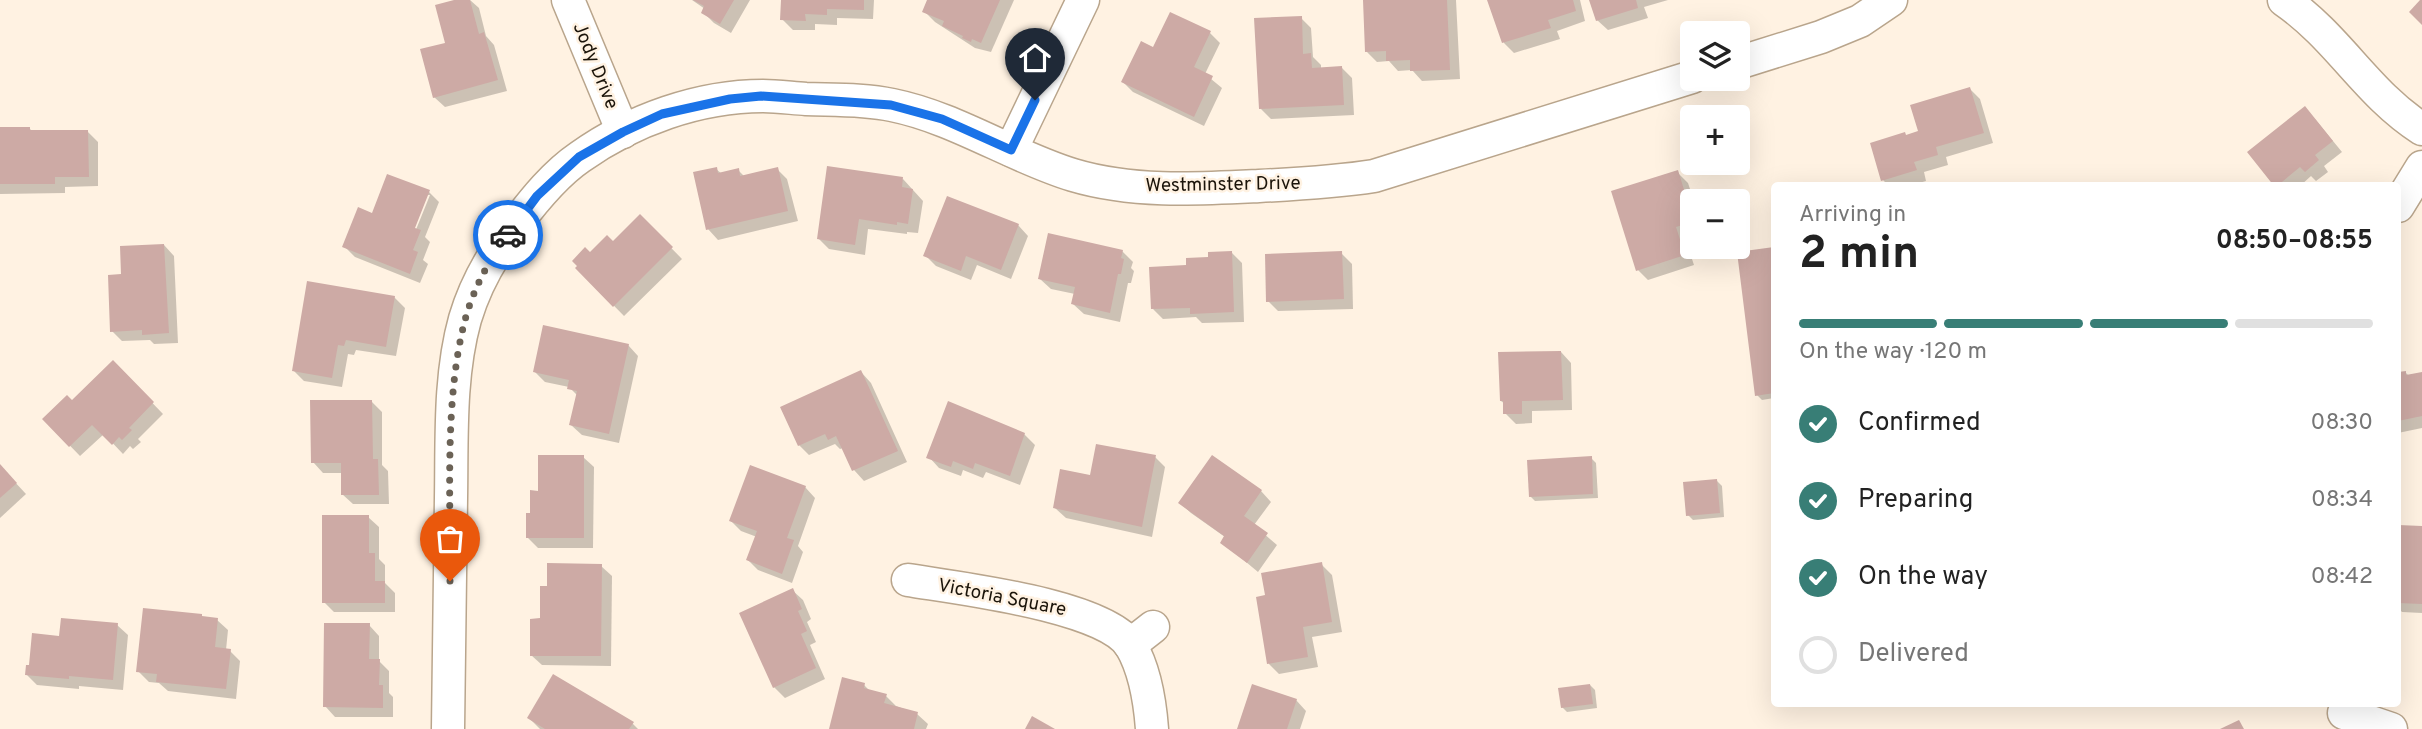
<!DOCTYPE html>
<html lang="en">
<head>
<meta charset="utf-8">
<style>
	body { margin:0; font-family:Overpass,sans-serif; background:#f2f2f2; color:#222; height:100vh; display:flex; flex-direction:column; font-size:26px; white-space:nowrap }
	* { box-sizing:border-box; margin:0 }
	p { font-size:23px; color:#767676 }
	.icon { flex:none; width:38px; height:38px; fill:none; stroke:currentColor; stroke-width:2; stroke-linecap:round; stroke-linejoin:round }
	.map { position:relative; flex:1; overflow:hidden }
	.side { position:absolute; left:1771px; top:182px; width:630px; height:525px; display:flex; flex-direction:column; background:#fff; border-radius:7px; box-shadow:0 7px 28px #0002 }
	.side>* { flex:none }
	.buttons { position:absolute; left:1680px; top:21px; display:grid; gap:14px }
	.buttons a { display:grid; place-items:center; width:70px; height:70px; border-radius:7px; background:#fff; box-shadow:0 7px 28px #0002; font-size:35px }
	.pin { position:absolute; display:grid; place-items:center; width:60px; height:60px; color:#fff; margin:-72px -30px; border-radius:50% 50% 50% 0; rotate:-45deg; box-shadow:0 0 7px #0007 }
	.pin .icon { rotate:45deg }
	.courier { position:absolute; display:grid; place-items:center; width:70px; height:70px; margin:-35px; border:5px solid #1a73e8; border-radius:50%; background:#fff; color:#222; box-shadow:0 2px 9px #0007 }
	.summary em { font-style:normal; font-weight:700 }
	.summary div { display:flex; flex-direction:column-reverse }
	.summary { display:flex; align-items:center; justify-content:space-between; height:119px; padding:0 28px }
	h1 { font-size:46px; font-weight:700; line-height:52px }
	.bar { display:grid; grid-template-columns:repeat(4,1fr); gap:10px 7px; align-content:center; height:84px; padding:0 28px }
	.bar i { height:9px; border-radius:5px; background:#e0e0e0 }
	.bar .on { background:#387e76 }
	.bar p { grid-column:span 4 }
	ol { padding:0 28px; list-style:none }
	li { display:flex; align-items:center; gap:21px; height:77px }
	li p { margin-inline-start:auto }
	li .icon { padding:7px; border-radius:50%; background:#387e76; color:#fff; stroke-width:4 }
	li:last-child { color:#767676 }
	li i { width:38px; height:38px; border:4px solid #e0e0e0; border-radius:50% }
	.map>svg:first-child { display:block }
</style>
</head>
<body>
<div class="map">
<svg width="2422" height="729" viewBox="0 0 2422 729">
	<rect width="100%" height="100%" fill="#fff2e2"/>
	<g fill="#0003" fill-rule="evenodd">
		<path d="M461,0H470L479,8L486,36L494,45L507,91L445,107L434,97L447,44Z"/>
		<path d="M692,0H750L731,33L714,23L703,12L705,9Z"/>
		<path d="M782,0H874L873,19L837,18V25L815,24V30H793L782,19Z"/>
		<path d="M929,0H1014L991,52L975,48L935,22L924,11Z"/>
		<path d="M1365,0H1456L1460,79L1422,81L1412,70L1398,71L1389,61L1377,62L1367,52Z"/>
		<path d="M1489,0H1580L1585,21L1557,31L1560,39L1514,53L1504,43Z"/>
		<path d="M1591,0H1668L1644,7L1648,18L1608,30L1597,20Z"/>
		<path d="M1301,18L1311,28L1313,57L1321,65V69L1342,68L1352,78L1354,115L1271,119L1261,109Z"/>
		<path d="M1210,33L1220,43L1205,74L1222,88L1204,126L1133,92L1123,82L1154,49Z"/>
		<path d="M1970,89L1980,99L1993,143L1946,157L1948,165L1924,172L1926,181L1909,186H1889L1883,180L1907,136L1920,132Z"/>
		<path d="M2315,119L2342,152L2324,166L2328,172L2316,181L2311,176L2300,186H2276Z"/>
		<path d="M0,128H29L33,132L87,131L98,142V186L65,187V193L0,194Z"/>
		<path d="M716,169L722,174L738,170L744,176L777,169L787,179L798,221L718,240L708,229Z"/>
		<path d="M1677,172L1688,183L1694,201L1692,235L1685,238L1694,265L1648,280L1638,270Z"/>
		<path d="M903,179L923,201L918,233L907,232V234L868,229L865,255L829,249L819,239Z"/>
		<path d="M429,192L439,202L425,237L430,242L423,260L428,264L420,283L355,257L344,246L373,215ZM426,195H430L413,237L410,235Z"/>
		<path d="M640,216L682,259L624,316L577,268L590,254L613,243Z"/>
		<path d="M1018,225L1028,236L1011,279L977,265L971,280L936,266L926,256Z"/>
		<path d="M164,245L174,256L178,343L154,344L150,340L122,341L112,331L123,276Z"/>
		<path d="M1774,249V398L1762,400L1757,395L1739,254Z"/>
		<path d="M1122,251L1133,262L1131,268L1134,271L1131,283H1128L1120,322L1084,314L1073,304L1075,294L1051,289L1040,279Z"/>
		<path d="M1232,253L1242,263L1244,322L1202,323L1196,317L1163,319L1153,309L1188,267Z"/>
		<path d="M1341,253L1352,264L1353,309L1278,311L1268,301Z"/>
		<path d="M394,297L405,308L396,356L356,350L354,355L348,354L342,387L304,381L294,371Z"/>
		<path d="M628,345L638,356L619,443L582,435L571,425L578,396L569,387L545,382L535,372Z"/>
		<path d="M1561,352L1571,363L1572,410L1532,411V423L1516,424L1505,413V404L1501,401Z"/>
		<path d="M113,362L163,414L138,439L141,442L133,449L130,446L123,454L104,434L80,456L44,419L72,402Z"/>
		<path d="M861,372L871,383L907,462L864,481L854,470L843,448L840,449L835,444L809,455L799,445Z"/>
		<path d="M2405,372L2409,376L2422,374V428L2398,433V374Z"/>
		<path d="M372,402L382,412V465L388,471L389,504H353L342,494V473H323L313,462Z"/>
		<path d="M1024,434L1035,445L1020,485L986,472L983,478L963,470L961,476L939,468L929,457Z"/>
		<path d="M583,457L594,467L593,548H538L527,537L539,492Z"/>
		<path d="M1155,457L1165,467L1152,537L1066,518L1055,508L1091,477Z"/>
		<path d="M1591,458L1596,463L1598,498L1535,501L1530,496Z"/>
		<path d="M0,466L26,494L0,518Z"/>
		<path d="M1717,481L1722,486L1724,517L1693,520L1688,515Z"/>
		<path d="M805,487L815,498L798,546L803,552L792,583L758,570L748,560L757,537L741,531L731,521Z"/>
		<path d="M1261,491L1271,502L1254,525L1277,545L1258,572L1222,542L1225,537L1191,513L1180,503Z"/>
		<path d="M368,517L379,527V559L385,565V583L395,593V612H334L324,602Z"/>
		<path d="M2398,526L2422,527V613L2402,612L2398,608Z"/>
		<path d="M1321,564L1332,575L1342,632L1312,637L1318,667L1279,674L1269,664L1267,596Z"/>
		<path d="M601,566L612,576L611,666L542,665L531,655L542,620Z"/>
		<path d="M792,590L803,600L811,619L807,622L816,642L810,645L825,679L785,698L774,687Z"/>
		<path d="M204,618L217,620L228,630L226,650L230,651L240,661L236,699L168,691L159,683L149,682L138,671Z"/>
		<path d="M117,625L128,635L123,690L79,686V689L37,685L27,675L60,638Z"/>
		<path d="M369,625L379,636V661L389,671V693L393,697V717H335L325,706Z"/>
		<path d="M864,685L871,692L886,696L896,706L917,714L928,724L926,729H830Z"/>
		<path d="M1590,685L1595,690L1597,708L1567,712L1562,707Z"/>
		<path d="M1296,700L1306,711L1300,729H1239Z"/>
		<path d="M529,718L632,723L638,729H540Z"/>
	</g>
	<g fill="#cdaaa5">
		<path d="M454,0H470L479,34L484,32L498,80L433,98L420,49L445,43L435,5Z"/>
		<path d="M693,0H734L720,24L701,13L704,6Z"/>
		<path d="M781,0H864V10L827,9V15L805,14L806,21L780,20Z"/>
		<path d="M927,0H1000L981,43L972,39L971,42L962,38L963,36L942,26L944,21L922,12Z"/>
		<path d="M1363,0H1447L1450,70L1410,71V60L1386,61V51L1365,52Z"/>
		<path d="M1487,0H1573L1576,11L1548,20L1551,28L1502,43Z"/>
		<path d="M1589,0H1636L1638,8L1596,21Z"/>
		<path d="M2420,0H2422V25L2409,12Z"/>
		<path d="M1170,12L1211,31L1194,67L1213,76L1194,117L1121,82L1141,41L1153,47Z"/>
		<path d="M1302,16L1303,54L1311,53L1312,68L1342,66L1344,105L1259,109L1254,18Z"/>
		<path d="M1970,87L1984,133L1936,147L1938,155L1914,162L1917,170L1881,181L1870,143L1905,132L1906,135L1918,131L1910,105Z"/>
		<path d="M2305,106L2333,141L2315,155L2319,160L2305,172L2300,167L2277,186H2274L2247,152Z"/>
		<path d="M0,127H30V130H88L89,177H55V184H0Z"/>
		<path d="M827,166L903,177L902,187L913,189L908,224L897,222V225L859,219L855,245L817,239Z"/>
		<path d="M717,167L718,173L739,168L740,176L778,167L788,211L706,230L693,172Z"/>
		<path d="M1678,170L1692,216V222L1676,227L1685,255L1636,271L1611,191Z"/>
		<path d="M387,174L430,190L415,228L421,230L413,250L418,252L410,274L342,247L358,207L372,213Z"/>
		<path d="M947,196L1019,224L1001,270L966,256L961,271L923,256Z"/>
		<path d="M640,214L673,247L613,307L575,268L577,266L572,261L585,247L590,252L607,235L613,241Z"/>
		<path d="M1048,233L1123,250L1121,258L1124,259L1121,274H1118L1110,313L1071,304L1075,287L1038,279Z"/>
		<path d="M164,244L169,333L142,335V330L110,332L108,275L121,274L120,246Z"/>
		<path d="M1774,247V393L1755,396L1737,252Z"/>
		<path d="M1232,251L1234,312L1190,314V308L1151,309L1149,267L1186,265V258L1208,257V252Z"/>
		<path d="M1342,251L1344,299L1266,302L1265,254Z"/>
		<path d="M307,281L395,296L386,347L346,340L344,346L338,345L332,378L292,371Z"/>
		<path d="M543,325L629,344L609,434L569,425L577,391L567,389L569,380L533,372Z"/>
		<path d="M1561,351L1563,400L1522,401V414H1503V401H1500L1498,352Z"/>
		<path d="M113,360L154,402L129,428L132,430L122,440L119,437L112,445L92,425L69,447L42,419L67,395L72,400Z"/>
		<path d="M861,370L898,451L852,471L836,436L828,440L825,434L798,446L780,407Z"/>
		<path d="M2406,371V375L2422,372V416L2398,421V372Z"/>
		<path d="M310,400H372L373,459H378L379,495H341V463H311Z"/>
		<path d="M948,401L1025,433L1010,476L975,463L973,469L953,461L951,467L926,458Z"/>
		<path d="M1096,444L1156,455L1142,527L1053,508L1060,469L1090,475Z"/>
		<path d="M538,455H584V538H526V513H530V490L538,491Z"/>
		<path d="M1212,455L1262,490L1244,516L1268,533L1247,563L1220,543L1224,536L1178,503Z"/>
		<path d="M1592,456L1593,494L1529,497L1527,460Z"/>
		<path d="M0,464L17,483L0,498Z"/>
		<path d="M750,465L806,486L787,538L794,540L782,574L746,560L757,531L729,521Z"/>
		<path d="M1717,479L1720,513L1686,516L1683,482Z"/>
		<path d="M322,515H369V553H375V581H385V603H322Z"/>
		<path d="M2398,525L2422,526V604L2398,603Z"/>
		<path d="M1322,562L1332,622L1303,627L1308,657L1267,664L1256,597L1265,595L1261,573Z"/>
		<path d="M547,563L602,564L601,656H530V619L540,618V586H547Z"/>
		<path d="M793,588L802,609L798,611L807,631L801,634L816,668L773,688L739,613Z"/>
		<path d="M143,608L202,614V616L218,618L215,647L231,649L226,689L156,682L157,674L136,672Z"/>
		<path d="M61,618L118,623L113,680L69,676V679L25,675L26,665H29L32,633L59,636Z"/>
		<path d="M324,623H370L369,659H380L379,685H383V708L323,707Z"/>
		<path d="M553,674L634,722L629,729H545L527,718Z"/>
		<path d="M842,677L865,683L864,688L887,694L884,703L918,712L914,729H829Z"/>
		<path d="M1252,684L1297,699L1287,729H1237Z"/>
		<path d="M1590,684L1593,704L1561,708L1558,688Z"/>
		<path d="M1032,716L1055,729H1025Z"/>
		<path d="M2239,720L2244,729H2220Z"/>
	</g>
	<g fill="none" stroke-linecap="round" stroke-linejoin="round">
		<defs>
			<g id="street">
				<path d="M568,0L623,132"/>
				<path d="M2284,0C2339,38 2366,93 2422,129"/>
				<path d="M1738,63L1821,37L1860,21L1891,0"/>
				<path d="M1011,150L1083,0"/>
				<path d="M2398,206L2422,167"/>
				<path d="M908,580C956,588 1105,605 1131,646C1145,670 1150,702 1152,729"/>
				<path d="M1130,645L1153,627"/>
				<path d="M2344,713L2391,729"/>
				<path d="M448,729C449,652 450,575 451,498C452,440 449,376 465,319C475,285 494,252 516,224C534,200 555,174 580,157C632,120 699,96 763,96C777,96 791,98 806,99C834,100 864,99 892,105C956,118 1011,156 1073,175C1133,193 1198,189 1259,186C1298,184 1336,182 1374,176L1692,77"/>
			</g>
		</defs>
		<use href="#street" stroke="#b9a58c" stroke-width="35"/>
		<use href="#street" stroke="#fff" stroke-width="32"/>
	</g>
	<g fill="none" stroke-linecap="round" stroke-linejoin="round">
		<path stroke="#6b6256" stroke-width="7" stroke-dasharray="0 12.6" d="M450,581C451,498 444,400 465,320C473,290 489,259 508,235"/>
		<path stroke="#1a73e8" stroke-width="9" d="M508,235L537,196L579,157L623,132L662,114L730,99L761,96L891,105L942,119L1011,150L1035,100"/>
	</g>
	<g text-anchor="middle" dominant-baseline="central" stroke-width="5" stroke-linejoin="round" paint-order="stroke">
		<g font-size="19" fill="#1b140a" stroke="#fff2e2">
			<text transform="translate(595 66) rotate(68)">Jody Drive</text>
			<text transform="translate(1223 185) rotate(-1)">Westminster Drive</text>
			<text transform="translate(1002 598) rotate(11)">Victoria Square</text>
		</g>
	</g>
</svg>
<div class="buttons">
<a><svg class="icon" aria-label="layers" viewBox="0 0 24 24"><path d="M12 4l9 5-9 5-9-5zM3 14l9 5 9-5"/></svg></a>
<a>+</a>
<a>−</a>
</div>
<div class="pin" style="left:450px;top:581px;background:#ea580c"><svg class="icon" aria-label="bag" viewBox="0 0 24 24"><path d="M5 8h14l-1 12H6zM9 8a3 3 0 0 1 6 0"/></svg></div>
<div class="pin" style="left:1035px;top:100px;background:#1f2937"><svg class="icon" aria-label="home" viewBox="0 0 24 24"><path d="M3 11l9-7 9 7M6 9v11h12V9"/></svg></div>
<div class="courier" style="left:508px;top:235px"><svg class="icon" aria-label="car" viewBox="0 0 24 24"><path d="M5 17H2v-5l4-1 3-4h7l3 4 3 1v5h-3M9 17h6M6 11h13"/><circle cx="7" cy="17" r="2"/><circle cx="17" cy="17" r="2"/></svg></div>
<section class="side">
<div class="summary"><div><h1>2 min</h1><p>Arriving in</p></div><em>08:50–08:55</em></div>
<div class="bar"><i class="on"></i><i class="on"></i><i class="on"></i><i></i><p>On the way · 120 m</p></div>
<ol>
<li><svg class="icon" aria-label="check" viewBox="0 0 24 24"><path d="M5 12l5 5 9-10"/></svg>Confirmed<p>08:30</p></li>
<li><svg class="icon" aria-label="check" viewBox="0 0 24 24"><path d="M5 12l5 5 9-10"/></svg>Preparing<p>08:34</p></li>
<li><svg class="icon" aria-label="check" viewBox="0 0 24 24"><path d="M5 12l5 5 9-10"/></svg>On the way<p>08:42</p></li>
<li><i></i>Delivered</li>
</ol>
</section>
</div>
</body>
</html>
